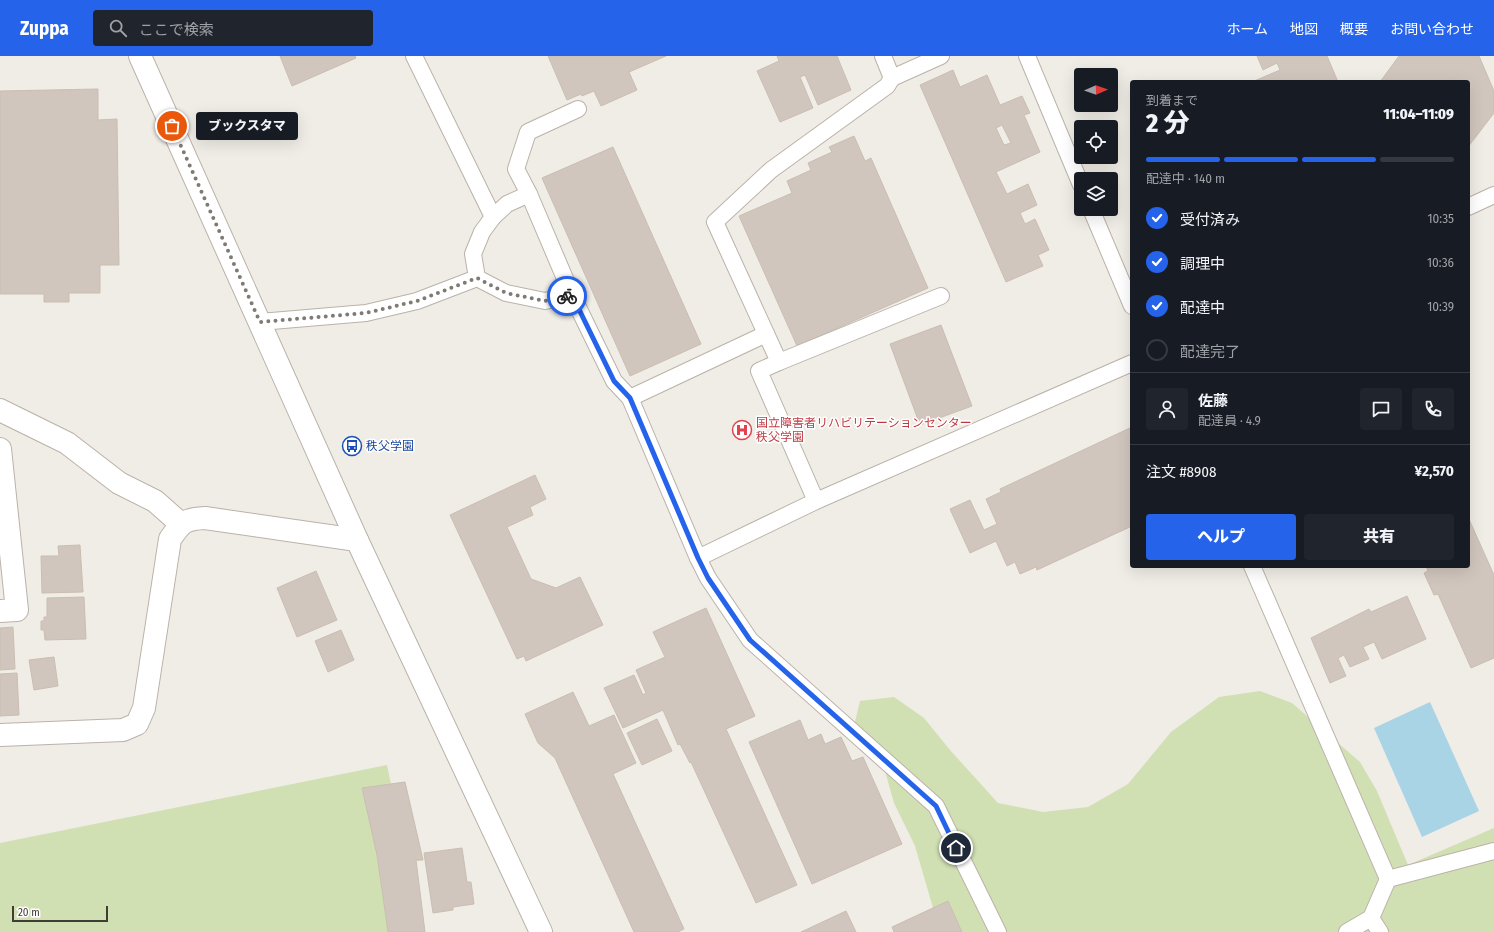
<!DOCTYPE html>
<html lang="ja">
<head>
<meta charset="utf-8">
<style>
	body { margin:0; font-family:"Fira Sans Condensed","Noto Sans JP",sans-serif; background:#20242c; color:#f1f3f6; height:100vh; display:flex; flex-direction:column; font-size:15px; white-space:nowrap }
	* { box-sizing:border-box; margin:0 }
	p { font-size:13px; color:#9ea1a6 }
	.icon { flex:none; width:22px; height:22px; fill:none; stroke:currentColor; stroke-width:2; stroke-linecap:round; stroke-linejoin:round }
	.map { position:relative; flex:1; overflow:hidden }
	.details { position:absolute; left:1130px; top:24px; width:340px; height:488px; display:flex; flex-direction:column; background:#171b24; border-radius:4px; box-shadow:0 4px 16px #0002 }
	.details>* { flex:none }
	.needle { width:26px; rotate:88deg }
	.tools { position:absolute; left:1074px; top:12px; display:grid; gap:8px }
	.tools a { display:grid; place-items:center; width:44px; height:44px; border-radius:4px; background:#171b24; box-shadow:0 4px 16px #0002; font-size:20px }
	.scale { position:absolute; left:12px; bottom:10px; width:96px; box-sizing:border-box; padding-left:4px; border:2px solid #423c36; border-top:0; font-size:11px; line-height:14px; white-space:nowrap; color:#423c36; -webkit-text-stroke:3px #fff; paint-order:stroke }
	.pin { position:absolute; display:grid; place-items:center; width:34px; height:34px; color:#fff; margin:-17px; border:2px solid #fff; border-radius:50%; box-shadow:0 1px 4px #0007 }
	.courier { position:absolute; display:grid; place-items:center; width:40px; height:40px; margin:-20px; border:3px solid #2563eb; border-radius:50%; background:#fff; color:#222; box-shadow:0 1px 5px #0007 }
	.bubble { position:absolute; height:28px; border-radius:4px; background:#171b24; box-shadow:0 4px 16px #0002; font-size:13px; font-weight:800; line-height:28px; text-align:center }
	.headline em { font-style:normal; font-weight:800 }
	.headline div { display:flex; flex-direction:column-reverse }
	.headline { display:flex; align-items:center; justify-content:space-between; height:68px; padding:0 16px }
	h1 { font-size:26px; font-weight:800; line-height:30px }
	.bar { display:grid; grid-template-columns:repeat(4,1fr); gap:6px 4px; align-content:center; height:48px; padding:0 16px }
	.bar i { height:5px; border-radius:3px; background:#363941 }
	.bar .on { background:#2563eb }
	.bar p { grid-column:span 4 }
	.line { display:flex; align-items:center; gap:10px; padding:0 16px; border-top:1px solid #363941 }
	.line div { flex:1 }
	.round { display:grid; place-items:center; flex:none; width:42px; height:42px; border-radius:4px; background:#20242c }
	ol { padding:0 16px; list-style:none }
	li { display:flex; align-items:center; gap:12px; height:44px }
	li p { margin-inline-start:auto }
	li .icon { padding:4px; border-radius:50%; background:#2563eb; color:#fff; stroke-width:4 }
	li:last-child { color:#9ea1a6 }
	li i { width:22px; height:22px; border:2px solid #363941; border-radius:50% }
	.action { display:flex; gap:8px; margin-top:auto; padding:8px 16px }
	.action a { flex:1; height:46px; border-radius:4px; background:#2563eb; color:#fff; font-size:16px; font-weight:800; line-height:46px; text-align:center }
	.action a+a { background:#20242c; color:#f1f3f6 }
	header { display:flex; align-items:center; gap:24px; box-sizing:border-box; height:56px; padding:0 20px; background:#2563eb; color:#fff }
	header strong { font-size:19px }
	nav { display:flex; gap:22px; margin-inline-start:auto; font-size:14px }
	.search { width:280px; height:36px; background:#20242c; display:flex; align-items:center; gap:10px; box-sizing:border-box; padding:0 14px; border-radius:4px; color:#9ea1a6; font-size:15px }
	.map>svg:first-child { display:block }
</style>
</head>
<body>
<header>
<strong>Zuppa</strong>
<div class="search"><svg class="icon" aria-label="search" viewBox="0 0 24 24"><circle cx="10" cy="10" r="6"/><path d="M15 15l6 6"/></svg>ここで検索</div>
<nav><a>ホーム</a><a>地図</a><a>概要</a><a>お問い合わせ</a></nav>
</header>
<div class="map">
<svg width="1494" height="876" viewBox="0 0 1494 876">
	<rect width="100%" height="100%" fill="#f0ece6"/>
	<g fill="#d1e0b3">
		<path d="M1260,635L1292,647L1360,706L1377,735L1408,809L1494,772V876H940L915,790L894,747L880,697L855,666L860,645L894,641L924,662L950,694L998,747L1043,756L1088,751L1128,728L1171,676L1219,641Z"/>
		<path d="M387,709L391,728L405,726L423,804L416,805L425,876H0V787Z"/>
	</g>
	<path fill="#a9d4e6" d="M1430,646L1479,755L1422,781L1374,672Z"/>
	<g fill="#d1c6bd" stroke="#cabeb1" fill-rule="evenodd">
		<path d="M280,0H355L356,2L292,30Z"/>
		<path d="M548,0H666L629,16L637,34L601,50L594,35L582,40L581,38L567,44Z"/>
		<path d="M777,0H837L851,34L818,49L805,19L800,21L813,52L780,66L757,15L779,5Z"/>
		<path d="M1257,0H1327L1338,26H1252L1280,14L1277,7L1263,14Z"/>
		<path d="M1399,0H1479L1494,35V57L1468,91V26H1380Z"/>
		<path d="M953,14L960,31L987,19L1000,49L1022,40L1030,57L1024,59L1040,96L996,116L1007,138L1028,128L1037,149L1020,157L1025,168L1035,163L1049,194L1038,199L1043,210L1006,226L920,29ZM1002,69L1011,87L1004,89L996,72Z"/>
		<path d="M98,33V64L117,63L119,209H100V237H69V246H44V238H0V35Z"/>
		<path d="M854,80L865,105L871,102L928,232L797,290L739,160L792,137L787,125L811,114L808,107L832,96L829,91Z"/>
		<path d="M613,91L701,288L630,320L542,122Z"/>
		<path d="M941,269L972,350L920,369L890,288Z"/>
		<path d="M1132,371V470L1037,514L1036,511L1020,518L1015,506L1007,510L996,485L970,497L950,453L970,444L984,474L997,468L986,443L1001,436L1000,433Z"/>
		<path d="M535,419L546,443L530,451L533,459L507,471L531,523L556,532L580,521L603,569L526,605L524,600L517,603L450,459Z"/>
		<path d="M1468,461L1494,519V602L1471,612L1438,538L1434,539L1424,517L1428,515L1426,510H1468Z"/>
		<path d="M80,489L83,536L42,537L41,500H59L58,490Z"/>
		<path d="M316,515L337,564L297,581L277,532Z"/>
		<path d="M1407,540L1426,583L1382,603L1374,586L1363,591L1369,603L1350,611L1344,599L1338,602L1346,620L1330,627L1311,582L1369,553L1371,556Z"/>
		<path d="M84,541L86,583L45,584L44,574H41V565H44V561H47V542Z"/>
		<path d="M706,552L755,660L726,673L797,829L756,847L691,706L690,707L680,688L678,689L663,654L623,672L604,632L634,619L643,639L646,637L636,614L665,601L653,576Z"/>
		<path d="M13,571L15,613L0,614V572Z"/>
		<path d="M341,574L354,604L328,616L315,585Z"/>
		<path d="M54,601L58,630L34,634L29,604Z"/>
		<path d="M17,617L19,659L0,660V618Z"/>
		<path d="M573,636L589,670L614,659L636,707L613,718L684,873L678,876H634L555,702L538,687L525,658Z"/>
		<path d="M657,663L672,695L642,709L627,677Z"/>
		<path d="M800,664L808,684L821,678L825,688L841,681L852,705L863,701L902,788L812,828L749,686Z"/>
		<path d="M405,726L423,804H416L425,876H388L377,799L362,732Z"/>
		<path d="M462,792L467,826H471L474,848L453,851V854L433,857L424,797Z"/>
		<path d="M948,845L962,876H894L892,871Z"/>
		<path d="M846,855L856,876H801Z"/>
	</g>
	<g fill="none" stroke-linecap="round" stroke-linejoin="round">
		<defs>
			<g id="service">
				<path d="M414,0L493,161"/>
				<path d="M883,0L892,22L941,0"/>
				<path d="M1027,0L1081,129"/>
				<path d="M1468,151L1494,139"/>
				<path d="M1091,153L1132,250"/>
				<path d="M477,222L473,198L482,176L493,161L507,148L529,138"/>
				<path d="M572,239L529,138L516,113L528,76L578,53"/>
				<path d="M260,266L366,257L417,245L477,222L506,237L545,245L572,239L614,325L630,342L698,502L708,522L750,584L936,750L998,876"/>
				<path d="M779,306L941,240"/>
				<path d="M630,342L766,278"/>
				<path d="M816,445L759,315L779,306L715,166L771,114L887,30L892,22"/>
				<path d="M698,502L816,445L1132,307"/>
				<path d="M1252,510L1388,823"/>
				<path d="M1371,862L1380,876"/>
				<path d="M1347,876L1371,862L1388,823L1494,795"/>
			</g>
			<g id="minor">
				<path d="M0,354L67,387L119,427L155,445L181,468"/>
				<path d="M0,393L17,554L0,555"/>
				<path d="M0,679L123,674L137,668L144,652L170,483C182,466 184,463 205,462L357,484"/>
			</g>
			<path id="tertiary" d="M140,0L357,484L541,876"/>
		</defs>
		<use href="#service" stroke="#bbb2a9" stroke-width="18"/>
		<use href="#minor" stroke="#bbb2a9" stroke-width="24"/>
		<use href="#tertiary" stroke="#bbb2a9" stroke-width="24"/>
		<use href="#service" stroke="#fff" stroke-width="16"/>
		<use href="#minor" stroke="#fff" stroke-width="22"/>
		<use href="#tertiary" stroke="#fff" stroke-width="22"/>
	</g>
	<g fill="none" stroke-linecap="round" stroke-linejoin="round">
		<path stroke="#7f7a74" stroke-width="4" stroke-dasharray="0 7.2" d="M172,70L260,266L366,257L417,245L477,222L506,237L545,245L567,240"/>
		<path stroke="#2563eb" stroke-width="5" d="M567,240L572,239L614,325L630,342L698,502L708,522L750,584L936,750L956,792"/>
	</g>
	<defs>
		<symbol id="hospital-ring" viewBox="-11 -11 22 22"><circle r="9.5" fill="#fff" stroke="#e0444e" stroke-width="1.5"/><path d="M-5-5h3v3.5h4V-5h3V5h-3V1.5h-4V5h-3Z" fill="#e0444e"/></symbol>
		<symbol id="bus-ring" viewBox="-11 -11 22 22"><circle r="9.5" fill="#fff" stroke="#1a4fb4" stroke-width="1.5"/><path d="M-5-6H5V4H4V6H2V4H-2V6H-4V4H-5ZM-3.5-4V0h7V-4ZM-3.5 1.2v1.5H-2V1.2ZM2 1.2v1.5H3.5V1.2Z" fill="#1a4fb4"/></symbol>
	</defs>
	<g fill-rule="evenodd">
		<use href="#hospital-ring" x="731" y="363" width="22" height="22"/>
		<use href="#bus-ring" x="341" y="379" width="22" height="22"/>
	</g>
	<g text-anchor="middle" dominant-baseline="central" stroke-width="3" stroke-linejoin="round" paint-order="stroke">
		<g font-size="12" fill="#be3a42" stroke="#fff" text-anchor="start">
			<text x="756" y="367">国立障害者リハビリテーションセンター<tspan x="756" dy="14">秩父学園</tspan></text>
		</g>
		<g font-size="12" fill="#164399" stroke="#fff" text-anchor="start">
			<text x="366" y="390">秩父学園</text>
		</g>
	</g>
</svg>
<div class="tools">
<a><svg class="needle" viewBox="-14 -14 28 28"><path d="M0-13l5 13h-10z" fill="#e53935"/><path d="M0 13l5-13h-10z" fill="#9ea1a6"/></svg></a>
<a><svg class="icon" aria-label="locate" viewBox="0 0 24 24"><circle cx="12" cy="12" r="6"/><path d="M12 2v4M12 18v4M2 12h4M18 12h4"/></svg></a>
<a><svg class="icon" aria-label="layers" viewBox="0 0 24 24"><path d="M12 4l9 5-9 5-9-5zM3 14l9 5 9-5"/></svg></a>
</div>
<div class="scale">20 m</div>
<div class="pin" style="left:172px;top:70px;background:#ea580c"><svg class="icon" aria-label="bag" viewBox="0 0 24 24"><path d="M5 8h14l-1 12H6zM9 8a3 3 0 0 1 6 0"/></svg></div>
<div class="pin" style="left:956px;top:792px;background:#1f2937"><svg class="icon" aria-label="home" viewBox="0 0 24 24"><path d="M3 11l9-7 9 7M6 9v11h12V9"/></svg></div>
<div class="courier" style="left:567px;top:240px"><svg class="icon" aria-label="bike" viewBox="0 0 24 24"><circle cx="6" cy="16" r="4"/><circle cx="18" cy="16" r="4"/><path d="M6 16l4-8h5l3 8M10 8l3 8H6M13 5h3"/></svg></div>
<div class="bubble" style="left:196px;top:56px;width:102px">ブックスタマ</div>
<section class="details">
<div class="headline"><div><h1>2 分</h1><p>到着まで</p></div><em>11:04–11:09</em></div>
<div class="bar"><i class="on"></i><i class="on"></i><i class="on"></i><i></i><p>配達中 · 140 m</p></div>
<ol>
<li><svg class="icon" aria-label="check" viewBox="0 0 24 24"><path d="M5 12l5 5 9-10"/></svg>受付済み<p>10:35</p></li>
<li><svg class="icon" aria-label="check" viewBox="0 0 24 24"><path d="M5 12l5 5 9-10"/></svg>調理中<p>10:36</p></li>
<li><svg class="icon" aria-label="check" viewBox="0 0 24 24"><path d="M5 12l5 5 9-10"/></svg>配達中<p>10:39</p></li>
<li><i></i>配達完了</li>
</ol>
<div class="line" style="height:72px"><a class="round"><svg class="icon" aria-label="person" viewBox="0 0 24 24"><circle cx="12" cy="8" r="4"/><path d="M4 21q1-7 8-7t8 7"/></svg></a><div><b>佐藤</b><p>配達員 · 4.9</p></div><a class="round"><svg class="icon" aria-label="chat" viewBox="0 0 24 24"><path d="M4 5h16v11H9l-5 4z"/></svg></a><a class="round"><svg class="icon" aria-label="phone" viewBox="0 0 24 24"><path d="M5 4h4l2 5-3 2q2 4 5 5l2-3 5 2v4C11 20 4 13 5 4z"/></svg></a></div>
<div class="line" style="height:52px"><div>注文 #8908</div><b>¥2,570</b></div>
<div class="action"><a>ヘルプ</a><a>共有</a></div>
</section>
</div>
</body>
</html>
